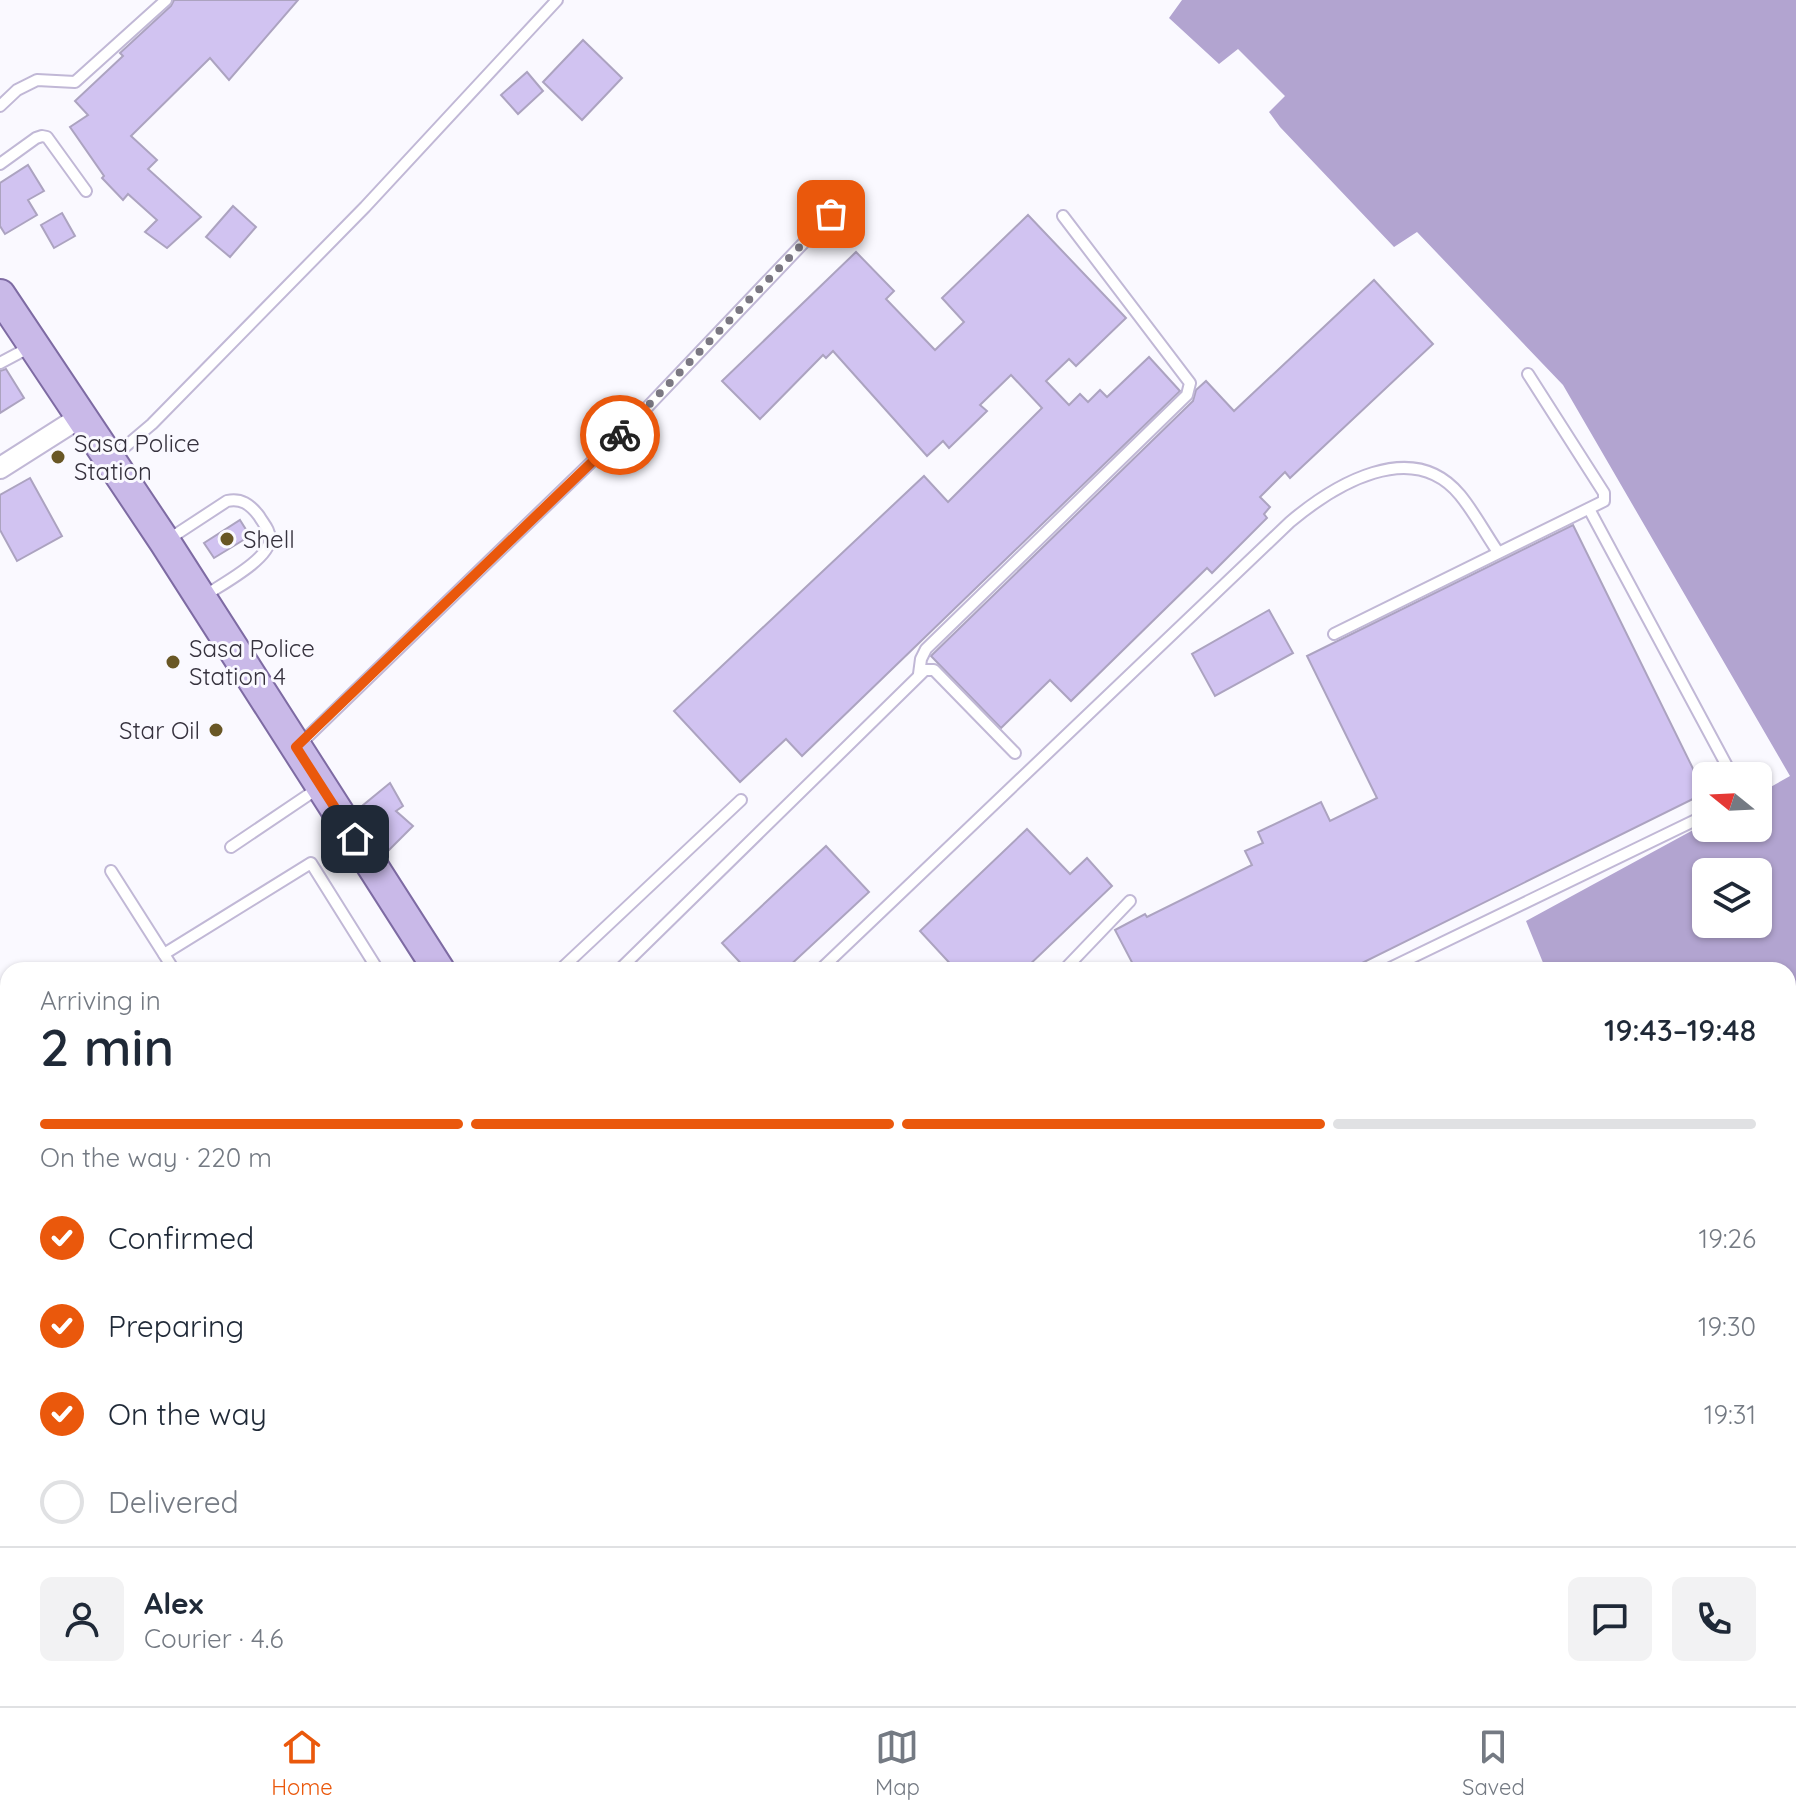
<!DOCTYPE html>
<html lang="en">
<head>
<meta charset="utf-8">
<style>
	body { margin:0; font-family:Quicksand,sans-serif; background:#f2f2f3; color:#1f2937; height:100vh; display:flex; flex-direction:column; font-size:30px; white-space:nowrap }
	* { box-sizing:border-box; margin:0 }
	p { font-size:26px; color:#747a83 }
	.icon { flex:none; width:44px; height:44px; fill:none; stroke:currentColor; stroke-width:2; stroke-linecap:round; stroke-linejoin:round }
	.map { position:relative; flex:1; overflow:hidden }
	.sheet { position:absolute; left:0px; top:962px; width:1796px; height:744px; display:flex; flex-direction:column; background:#fff; border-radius:24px 24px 0 0; box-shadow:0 2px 6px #0004 }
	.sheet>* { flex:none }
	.needle { width:52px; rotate:288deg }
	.fabs { position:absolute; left:1692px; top:762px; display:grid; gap:16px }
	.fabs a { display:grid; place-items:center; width:80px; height:80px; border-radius:12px; background:#fff; box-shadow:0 2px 6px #0004; font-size:40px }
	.pin { position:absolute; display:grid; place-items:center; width:68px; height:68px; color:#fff; margin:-34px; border-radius:16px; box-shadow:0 4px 12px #0006 }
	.courier { position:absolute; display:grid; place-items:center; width:80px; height:80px; margin:-40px; border:6px solid #ea580c; border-radius:50%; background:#fff; color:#222; box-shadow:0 2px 10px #0007 }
	.headline em { font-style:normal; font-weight:600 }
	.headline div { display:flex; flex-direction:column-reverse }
	.headline { display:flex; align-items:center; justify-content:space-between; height:136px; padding:0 40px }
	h1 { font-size:52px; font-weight:600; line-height:60px }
	.bar { display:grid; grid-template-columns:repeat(4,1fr); gap:12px 8px; align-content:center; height:96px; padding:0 40px }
	.bar i { height:10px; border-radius:6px; background:#e0e1e3 }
	.bar .active { background:#ea580c }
	.bar p { grid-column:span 4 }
	.line { display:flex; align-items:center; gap:20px; padding:0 40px; border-top:2px solid #e0e1e3 }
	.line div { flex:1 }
	.round { display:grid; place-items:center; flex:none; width:84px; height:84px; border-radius:12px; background:#f2f2f3 }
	ol { padding:0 40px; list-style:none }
	li { display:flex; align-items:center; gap:24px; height:88px }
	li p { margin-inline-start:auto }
	li .icon { padding:8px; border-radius:50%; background:#ea580c; color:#fff; stroke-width:4 }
	li:last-child { color:#747a83 }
	li i { width:44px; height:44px; border:4px solid #e0e1e3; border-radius:50% }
	.menu { display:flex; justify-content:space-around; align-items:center; height:112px; border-top:2px solid #e0e1e3; background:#fff; font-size:22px; color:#747a83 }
	.menu a { display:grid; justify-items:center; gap:4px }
	.menu .active { color:#ea580c }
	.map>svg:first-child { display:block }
</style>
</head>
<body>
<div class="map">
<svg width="1796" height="1706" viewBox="0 0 1796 1706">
	<rect width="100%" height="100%" fill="#faf9ff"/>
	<g fill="#b2a4d0" fill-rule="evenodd">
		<path d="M1182,0H1796V1104L1788,1108V970H1546L1526,921L1706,823V828H1758V794L1790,776L1563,385L1417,232L1394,247L1280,127L1269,112L1285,96L1238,49L1219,64L1169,18ZM1758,872V924H1706V872Z"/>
		<path d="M1796,1139V1355L1788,1347V1143Z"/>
	</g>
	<g fill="#d1c3f1" stroke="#aca3c0" stroke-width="2">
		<path d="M174,0H298L229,80L210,58L131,136L157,160L148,169L201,217L167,248L145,232L157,220L128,194L123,200L102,178L104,176L70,127L88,115L75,101L123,56L120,53L171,6Z"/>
		<path d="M583,40L622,78L582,120L543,82Z"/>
		<path d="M527,72L543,91L518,114L501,95Z"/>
		<path d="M28,165L44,191L28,200L37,215L5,234L0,226V183Z"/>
		<path d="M233,206L256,227L230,257L206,237Z"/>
		<path d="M62,213L75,236L54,248L41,225Z"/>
		<path d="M1028,215L1126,318L1076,366L1069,359L1046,381L1069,405L1080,394L1088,402L1100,390L1107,397L1149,357L1180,391L802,756L786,739L740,782L674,711L924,476L948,502L1042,408L1011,375L980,405L987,411L949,448L943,441L927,456L833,351L826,358L823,355L760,419L722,381L856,252L894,291L886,299L935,350L964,322L942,298Z"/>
		<path d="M1374,280L1433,344L1290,478L1285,472L1260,497L1270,507L1264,514L1267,518L1212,573L1207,568L1071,701L1050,680L1001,728L931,656L933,654L1193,401L1196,390L1206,381L1234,411Z"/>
		<path d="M6,369L24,398L0,413V371Z"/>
		<path d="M30,478L62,536L17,561L0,530V495Z"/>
		<path d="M240,520L250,536L214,558L204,543Z"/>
		<path d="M1573,525L1705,793L1348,970H1136L1115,930L1145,914L1147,917L1252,865L1245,851L1263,843L1258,832L1321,802L1330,821L1377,798L1307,656Z"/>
		<path d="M1269,610L1293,653L1215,696L1192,654Z"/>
		<path d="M390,783L403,806L396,811L413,826L389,850L379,838L382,835L362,806Z"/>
		<path d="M1027,829L1070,874L1087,858L1112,886L1024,970H956L920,931Z"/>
		<path d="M826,846L869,892L785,970H747L722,943Z"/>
	</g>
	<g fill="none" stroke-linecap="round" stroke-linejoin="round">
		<defs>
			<g id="service">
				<path d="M0,106L17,90L37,80L75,82L166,0"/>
				<path d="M0,164L36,138L42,136L47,137L86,191"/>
				<path d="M0,363L32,346"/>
				<path d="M113,457L152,424L365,207L557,0"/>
				<path d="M1589,509L1727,766L1728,776"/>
				<path d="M166,541L227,501C241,498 250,504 259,516C263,523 270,530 270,539C269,560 220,585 203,597"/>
				<path d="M1334,634L1604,501V493L1528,374"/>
				<path d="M919,674L921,659L926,649L1187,395L1190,383L1063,216"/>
				<path d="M298,746L638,417L852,192"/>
				<path d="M231,847L320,787"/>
				<path d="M111,871L174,970"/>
				<path d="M164,954L311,863L378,970"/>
				<path d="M560,970L741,800"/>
				<path d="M619,970L925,670H934L1015,753"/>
				<path d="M820,970L1290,522C1334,485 1412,437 1460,495C1474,512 1485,533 1498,552"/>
				<path d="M1064,970L1130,901"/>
				<path d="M1386,970L1706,815"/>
				<path d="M1788,1131L1796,1127"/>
				<path d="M0,1217L8,1218"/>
				<path d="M0,1292L8,1293"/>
				<path d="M1615,1698L1619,1706"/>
				<path d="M20,1706V1698"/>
				<path d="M1216,1706L1233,1698"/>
				<path d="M1661,1706L1677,1698"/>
			</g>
			<g id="minor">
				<path d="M0,468L82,416"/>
				<path d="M0,1176L8,1177"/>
			</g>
			<g id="primary">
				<path d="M0,295L165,542L439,970"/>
				<path d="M912,1698L917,1706"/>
			</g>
		</defs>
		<use href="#service" stroke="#c1b8d6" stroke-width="14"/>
		<use href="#minor" stroke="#c1b8d6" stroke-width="24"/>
		<use href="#primary" stroke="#7e6ba3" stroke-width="34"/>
		<use href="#service" stroke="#fff" stroke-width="10"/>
		<use href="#minor" stroke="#fff" stroke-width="20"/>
		<use href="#primary" stroke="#c9b9e8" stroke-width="30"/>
	</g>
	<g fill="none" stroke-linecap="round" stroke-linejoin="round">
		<path stroke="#7b7882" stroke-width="8" stroke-dasharray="0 14.4" d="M620,435L831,214"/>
		<path stroke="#ea580c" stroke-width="10" d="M355,839L296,747L620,435"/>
	</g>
	<g fill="#695725" stroke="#faf9ff" stroke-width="3">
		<circle cx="58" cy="457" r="8"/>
		<circle cx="227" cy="539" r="8"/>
		<circle cx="173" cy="662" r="8"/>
		<circle cx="216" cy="730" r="8"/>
	</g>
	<g text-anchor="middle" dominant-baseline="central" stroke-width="6" stroke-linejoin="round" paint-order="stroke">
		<g font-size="24" fill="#36323e" stroke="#faf9ff" text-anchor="start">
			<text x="74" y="443">Sasa Police<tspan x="74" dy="28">Station</tspan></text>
			<text x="243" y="539">Shell</text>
			<text x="189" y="648">Sasa Police<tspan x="189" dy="28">Station 4</tspan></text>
			<text x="200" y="730" text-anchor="end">Star Oil</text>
		</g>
	</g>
</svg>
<div class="fabs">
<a><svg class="needle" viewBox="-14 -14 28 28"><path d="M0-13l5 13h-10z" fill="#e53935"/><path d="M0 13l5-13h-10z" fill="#747a83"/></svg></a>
<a><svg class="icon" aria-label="layers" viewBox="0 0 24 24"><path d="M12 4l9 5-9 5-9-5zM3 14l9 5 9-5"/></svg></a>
</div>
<div class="pin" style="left:831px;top:214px;background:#ea580c"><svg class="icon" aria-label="bag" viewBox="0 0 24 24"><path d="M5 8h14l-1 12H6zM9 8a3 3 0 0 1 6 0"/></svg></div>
<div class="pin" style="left:355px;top:839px;background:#1f2937"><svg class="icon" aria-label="home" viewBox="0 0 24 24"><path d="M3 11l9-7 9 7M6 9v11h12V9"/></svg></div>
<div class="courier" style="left:620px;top:435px"><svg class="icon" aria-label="bike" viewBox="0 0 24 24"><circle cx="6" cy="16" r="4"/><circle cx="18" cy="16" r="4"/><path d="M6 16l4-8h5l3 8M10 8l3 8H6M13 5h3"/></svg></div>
<section class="sheet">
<div class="headline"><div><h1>2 min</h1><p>Arriving in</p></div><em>19:43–19:48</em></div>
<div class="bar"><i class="active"></i><i class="active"></i><i class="active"></i><i></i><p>On the way · 220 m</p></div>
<ol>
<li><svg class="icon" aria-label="check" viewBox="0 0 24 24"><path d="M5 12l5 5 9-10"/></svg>Confirmed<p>19:26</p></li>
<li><svg class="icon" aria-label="check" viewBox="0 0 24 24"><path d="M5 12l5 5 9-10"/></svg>Preparing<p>19:30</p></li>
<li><svg class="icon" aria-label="check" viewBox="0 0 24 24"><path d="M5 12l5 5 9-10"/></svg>On the way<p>19:31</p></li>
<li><i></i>Delivered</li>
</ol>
<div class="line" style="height:144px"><a class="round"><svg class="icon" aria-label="person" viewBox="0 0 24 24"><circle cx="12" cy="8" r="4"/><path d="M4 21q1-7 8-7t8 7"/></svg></a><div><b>Alex</b><p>Courier · 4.6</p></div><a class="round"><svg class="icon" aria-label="chat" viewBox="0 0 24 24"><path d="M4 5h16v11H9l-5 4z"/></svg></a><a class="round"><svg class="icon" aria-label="phone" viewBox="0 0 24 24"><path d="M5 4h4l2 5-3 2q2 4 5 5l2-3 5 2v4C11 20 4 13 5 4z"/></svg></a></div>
</section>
</div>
<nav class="menu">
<a class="active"><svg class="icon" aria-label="home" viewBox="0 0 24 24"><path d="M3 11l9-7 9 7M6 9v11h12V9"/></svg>Home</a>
<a><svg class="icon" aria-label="map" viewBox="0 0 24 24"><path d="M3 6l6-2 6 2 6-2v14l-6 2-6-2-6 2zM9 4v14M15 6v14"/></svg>Map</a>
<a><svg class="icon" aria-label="saved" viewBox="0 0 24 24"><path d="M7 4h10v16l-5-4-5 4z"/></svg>Saved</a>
</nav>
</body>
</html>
